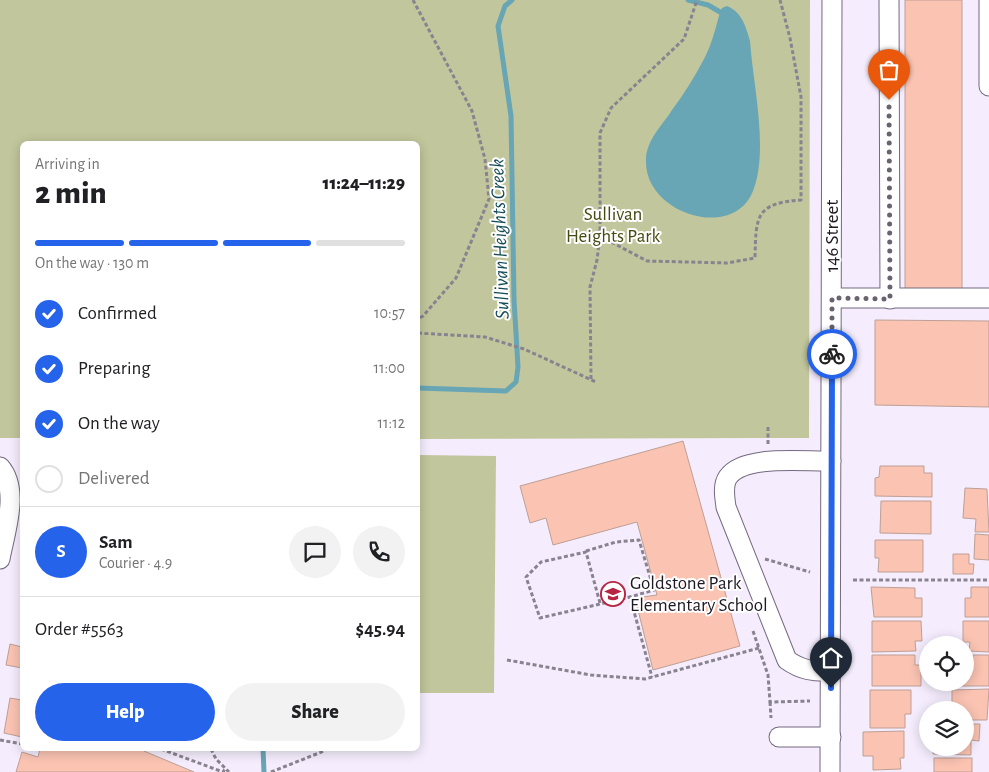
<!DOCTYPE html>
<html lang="en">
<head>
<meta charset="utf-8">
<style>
	body { margin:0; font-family:"Alegreya Sans",sans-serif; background:#f2f2f2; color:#202124; height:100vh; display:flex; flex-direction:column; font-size:19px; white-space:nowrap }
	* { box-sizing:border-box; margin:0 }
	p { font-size:16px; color:#757577 }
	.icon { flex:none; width:28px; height:28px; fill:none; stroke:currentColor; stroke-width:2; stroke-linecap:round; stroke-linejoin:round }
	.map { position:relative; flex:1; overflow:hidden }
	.drawer { position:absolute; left:20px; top:141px; width:400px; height:610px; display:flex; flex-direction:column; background:#fff; border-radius:8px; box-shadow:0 2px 12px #0003 }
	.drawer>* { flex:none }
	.controls { position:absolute; left:919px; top:636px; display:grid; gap:10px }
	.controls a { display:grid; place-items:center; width:55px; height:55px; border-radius:50%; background:#fff; box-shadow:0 2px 12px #0003; font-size:25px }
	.pin { position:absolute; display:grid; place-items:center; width:42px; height:42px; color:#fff; margin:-51px -21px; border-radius:50% 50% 50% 0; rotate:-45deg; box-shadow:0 0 5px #0007 }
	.pin .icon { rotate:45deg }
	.courier { position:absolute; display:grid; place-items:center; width:50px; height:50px; margin:-25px; border:4px solid #2563eb; border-radius:50%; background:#fff; color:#222; box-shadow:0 1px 6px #0007 }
	.summary em { font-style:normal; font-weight:800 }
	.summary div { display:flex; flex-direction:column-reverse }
	.summary { display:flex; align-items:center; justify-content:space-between; height:85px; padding:0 15px }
	h1 { font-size:32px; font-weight:800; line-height:38px }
	.bar { display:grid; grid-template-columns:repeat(4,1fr); gap:8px 5px; align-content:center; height:60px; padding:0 15px }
	.bar i { height:6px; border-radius:4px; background:#e0e0e0 }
	.bar .current { background:#2563eb }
	.bar p { grid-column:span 4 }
	.line { display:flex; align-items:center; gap:12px; padding:0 15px; border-top:1px solid #e0e0e0 }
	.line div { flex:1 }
	.round { display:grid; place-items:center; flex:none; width:52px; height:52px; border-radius:26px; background:#f2f2f2 }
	ol { padding:0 15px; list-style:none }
	li { display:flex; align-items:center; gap:15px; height:55px }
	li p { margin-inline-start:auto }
	li .icon { padding:5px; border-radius:50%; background:#2563eb; color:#fff; stroke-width:4 }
	li:last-child { color:#757577 }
	li i { width:28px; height:28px; border:2px solid #e0e0e0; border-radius:50% }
	.primary-button { display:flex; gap:10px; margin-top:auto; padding:10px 15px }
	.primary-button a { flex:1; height:58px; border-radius:30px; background:#2563eb; color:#fff; font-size:20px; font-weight:800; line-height:58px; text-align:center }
	.primary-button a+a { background:#f2f2f2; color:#202124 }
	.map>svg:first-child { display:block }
</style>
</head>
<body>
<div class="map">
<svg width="989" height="772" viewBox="0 0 989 772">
	<rect width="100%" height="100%" fill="#f5edfd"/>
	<g fill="#c1c69c">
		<path d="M0,0H810L809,438L418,439V144H22V438H0Z"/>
		<path d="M418,455L496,456L494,693H418Z"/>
	</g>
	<path fill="#68a5b5" d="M727,6C742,12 746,27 750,41C753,85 769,150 753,191C733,242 643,213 646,159C647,139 662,126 672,110C684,94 695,76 704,59C712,44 716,27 720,12L722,8Z"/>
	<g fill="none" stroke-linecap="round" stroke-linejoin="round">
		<g stroke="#68a5b5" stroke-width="5">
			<path d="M688,0L708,5L720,12"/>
			<path d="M418,388L506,391L516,382L518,367L514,300L511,116L498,26L505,6L512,0"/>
			<path d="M263,749L264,772"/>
		</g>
	</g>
	<g fill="#fac3b2" stroke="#be9f96">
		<rect x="905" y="0" width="57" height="291"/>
		<path d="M875,320L989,321V407L875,405Z"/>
		<path d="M683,441L740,646L653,670L635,598L657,595L637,522L553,545L546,518L530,523L520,486Z"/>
		<path d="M880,466H924V473H932V497L875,496V478L879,477Z"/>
		<path d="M965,488L987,489L989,532H975L976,519L963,518Z"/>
		<path d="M881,501H931V534L880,533Z"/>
		<path d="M975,534L989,535V560L974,559Z"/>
		<path d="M875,540H923V572H878L879,558H875Z"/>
		<path d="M953,554H969V564H974L973,574H953Z"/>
		<path d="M871,587L915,588V598H922V617H874Z"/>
		<path d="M971,587H989V617H965V598H971Z"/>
		<path d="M872,621H921L922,641H915L916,651L872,652Z"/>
		<path d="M963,621H989V652L969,651L970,642H963Z"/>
		<path d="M10,644L22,647V668L6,665Z"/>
		<path d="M872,655H915V665H921V686H872Z"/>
		<path d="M973,655H989V686H958V682H965V661H973Z"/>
		<path d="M989,689L987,720H965V710H952V690Z"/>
		<path d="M870,690H911V714H905V728H870Z"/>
		<path d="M10,698L22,700V737L4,733Z"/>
		<path d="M965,724H980L979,741L971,740V755L933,754V748H965Z"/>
		<path d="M904,731V758H900L901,769L873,770V756H863V732Z"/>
		<path d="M40,749H144V751L194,772H16L22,752L38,757Z"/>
		<rect x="934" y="758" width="38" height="14"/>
	</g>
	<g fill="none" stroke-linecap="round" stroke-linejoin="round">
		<defs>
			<g id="minor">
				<path d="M889,0L890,299"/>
				<path d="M989,0V86"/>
				<path d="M832,298H989"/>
				<path d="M0,467C20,490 5,532 0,559"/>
				<path d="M831,671C814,672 801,670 787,660L726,507C725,498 722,486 728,477C744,454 805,462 831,461"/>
				<path d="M779,737H831"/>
				<path d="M830,772L832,0"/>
			</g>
		</defs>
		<use href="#minor" stroke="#746980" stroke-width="21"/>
		<g stroke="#898390" stroke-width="3" stroke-dasharray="4 2.5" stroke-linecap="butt">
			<path d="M413,0L472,111L485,159L489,199L456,278L423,316L418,319"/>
			<path d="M600,236L647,261L727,263L755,258C756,217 755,203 801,200V97L790,38L780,0"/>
			<path d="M418,333L485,337L524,349L596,382"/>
			<path d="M591,379L590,287L597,260L600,236V133L611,108L684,39L697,0"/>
			<path d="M768,427V446"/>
			<path d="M586,551L616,542L639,540L654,590L630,597"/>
			<path d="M765,559L810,572"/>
			<path d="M853,580H989"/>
			<path d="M600,603L586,552L541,562L526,577L540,618L630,597L652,677"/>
			<path d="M753,631L768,675L770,702L810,701"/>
			<path d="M507,660L591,675L645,679L759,648"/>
			<path d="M770,702L771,718"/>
			<path d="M0,740L22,744"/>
			<path d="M161,749L223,772L225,769"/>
			<path d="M211,749L216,759L229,772"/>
			<path d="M271,772L324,751"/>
		</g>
		<use href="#minor" stroke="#fff" stroke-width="19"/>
	</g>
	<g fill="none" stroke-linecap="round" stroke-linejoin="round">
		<path stroke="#69636f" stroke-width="5" stroke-dasharray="0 9" d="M832,354V298L890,299L889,100"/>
		<path stroke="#2563eb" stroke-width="6" d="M831,688L832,354"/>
	</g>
	<defs>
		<symbol id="school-ring" viewBox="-11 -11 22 22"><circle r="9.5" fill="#fefefe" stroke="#b62442" stroke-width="1.5"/><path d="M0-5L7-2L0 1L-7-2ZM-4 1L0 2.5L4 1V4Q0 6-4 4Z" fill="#b62442"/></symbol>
	</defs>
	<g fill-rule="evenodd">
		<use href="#school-ring" x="599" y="580" width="28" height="28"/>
	</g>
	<g text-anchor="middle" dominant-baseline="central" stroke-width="4" stroke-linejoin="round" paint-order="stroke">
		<g font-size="19" fill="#464a10" stroke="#fefefe">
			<text x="613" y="214">Sullivan<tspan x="613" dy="22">Heights Park</tspan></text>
		</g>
		<g font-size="19" fill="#1d1822" stroke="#fefefe">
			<text transform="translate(832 236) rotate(-90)">146 Street</text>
		</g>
		<g font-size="19" fill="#1d1822" stroke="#fefefe" text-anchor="start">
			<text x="630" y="583">Goldstone Park<tspan x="630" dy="22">Elementary School</tspan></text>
		</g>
		<g font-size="20" font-style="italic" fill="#144b57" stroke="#fefefe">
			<text transform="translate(500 239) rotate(-92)">Sullivan Heights Creek</text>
		</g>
	</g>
</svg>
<div class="controls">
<a><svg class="icon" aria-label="locate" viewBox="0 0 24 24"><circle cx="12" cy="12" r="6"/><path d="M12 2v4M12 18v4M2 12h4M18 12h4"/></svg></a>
<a><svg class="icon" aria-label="layers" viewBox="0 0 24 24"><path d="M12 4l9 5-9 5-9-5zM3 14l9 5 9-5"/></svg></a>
</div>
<div class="pin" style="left:889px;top:100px;background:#ea580c"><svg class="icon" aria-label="bag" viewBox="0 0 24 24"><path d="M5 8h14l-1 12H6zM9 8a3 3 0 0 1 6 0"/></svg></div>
<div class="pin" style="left:831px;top:688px;background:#1f2937"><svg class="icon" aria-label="home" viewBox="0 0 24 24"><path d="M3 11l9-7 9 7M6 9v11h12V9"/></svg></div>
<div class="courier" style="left:832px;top:354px"><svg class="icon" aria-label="bike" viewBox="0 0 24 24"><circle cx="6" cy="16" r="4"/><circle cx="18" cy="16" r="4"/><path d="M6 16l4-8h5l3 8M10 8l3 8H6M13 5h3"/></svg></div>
<section class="drawer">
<div class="summary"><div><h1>2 min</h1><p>Arriving in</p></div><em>11:24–11:29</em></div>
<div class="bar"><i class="current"></i><i class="current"></i><i class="current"></i><i></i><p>On the way · 130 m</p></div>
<ol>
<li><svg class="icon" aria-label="check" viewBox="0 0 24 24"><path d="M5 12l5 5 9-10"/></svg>Confirmed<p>10:57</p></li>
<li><svg class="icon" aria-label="check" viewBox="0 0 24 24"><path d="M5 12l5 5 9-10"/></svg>Preparing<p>11:00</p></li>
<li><svg class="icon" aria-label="check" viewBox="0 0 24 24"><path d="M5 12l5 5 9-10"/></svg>On the way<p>11:12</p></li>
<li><i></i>Delivered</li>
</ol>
<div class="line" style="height:90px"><b class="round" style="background:#2563eb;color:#fff">S</b><div><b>Sam</b><p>Courier · 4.9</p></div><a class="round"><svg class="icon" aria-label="chat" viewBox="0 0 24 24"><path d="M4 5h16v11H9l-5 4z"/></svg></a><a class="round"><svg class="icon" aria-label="phone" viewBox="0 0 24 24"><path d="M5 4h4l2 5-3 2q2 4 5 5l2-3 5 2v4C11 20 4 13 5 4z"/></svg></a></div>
<div class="line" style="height:65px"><div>Order #5563</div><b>$45.94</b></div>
<div class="primary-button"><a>Help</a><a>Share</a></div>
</section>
</div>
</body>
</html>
